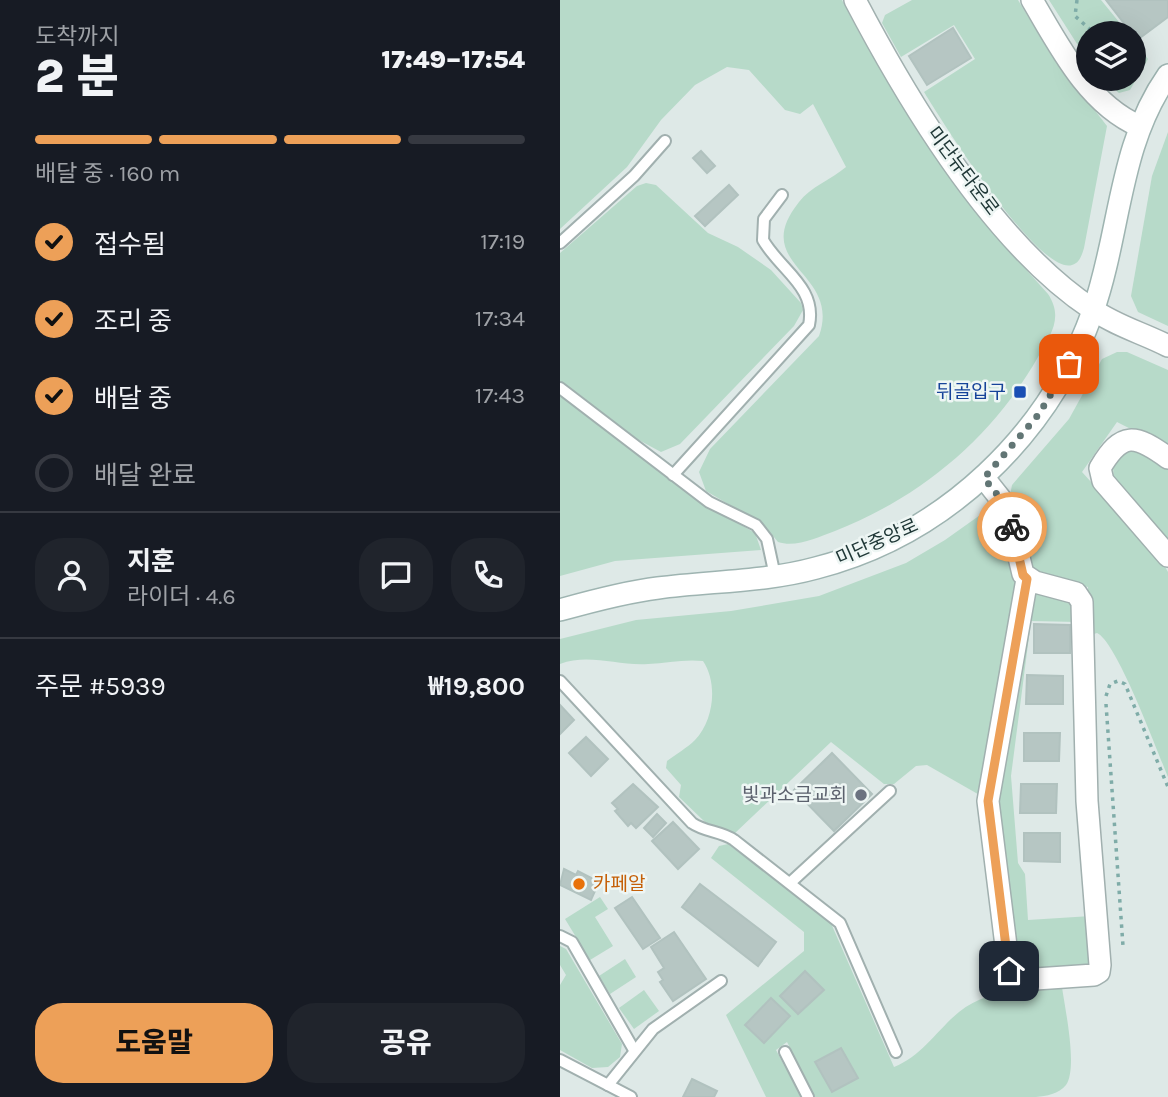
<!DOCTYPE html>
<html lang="ko">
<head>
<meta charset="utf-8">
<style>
	body { margin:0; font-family:Karla,"Noto Sans KR",sans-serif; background:#20242c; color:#f1f3f6; height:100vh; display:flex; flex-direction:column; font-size:26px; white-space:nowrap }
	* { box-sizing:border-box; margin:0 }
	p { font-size:23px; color:#9ea1a6 }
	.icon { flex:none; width:38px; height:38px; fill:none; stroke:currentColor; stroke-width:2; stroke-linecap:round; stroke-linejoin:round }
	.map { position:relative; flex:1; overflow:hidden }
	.panel { display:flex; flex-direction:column; background:#171b24; width:560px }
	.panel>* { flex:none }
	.fabs { position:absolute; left:516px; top:21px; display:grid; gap:14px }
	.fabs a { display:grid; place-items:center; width:70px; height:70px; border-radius:50%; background:#171b24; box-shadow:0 7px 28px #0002; font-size:35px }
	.pin { position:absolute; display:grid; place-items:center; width:60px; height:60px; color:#fff; margin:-30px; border-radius:14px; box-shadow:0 4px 10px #0006 }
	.courier { position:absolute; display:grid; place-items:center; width:70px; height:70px; margin:-35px; border:5px solid #eda058; border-radius:50%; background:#fff; color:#222; box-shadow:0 2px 9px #0007 }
	.summary em { font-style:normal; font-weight:800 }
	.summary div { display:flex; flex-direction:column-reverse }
	.summary { display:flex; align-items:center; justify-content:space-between; height:119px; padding:0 35px }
	h1 { font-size:46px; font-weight:800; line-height:52px }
	.bar { display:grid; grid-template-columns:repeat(4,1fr); gap:10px 7px; align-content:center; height:84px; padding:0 35px }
	.bar i { height:9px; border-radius:5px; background:#363941 }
	.bar .selected { background:#eda058 }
	.bar p { grid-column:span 4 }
	.line { display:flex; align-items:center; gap:18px; padding:0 35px; border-top:2px solid #363941 }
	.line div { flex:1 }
	.round { display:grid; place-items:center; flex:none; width:74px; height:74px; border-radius:28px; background:#20242c }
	ol { padding:0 35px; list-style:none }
	li { display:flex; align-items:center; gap:21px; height:77px }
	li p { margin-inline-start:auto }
	li .icon { padding:7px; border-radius:50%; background:#eda058; color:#111; stroke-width:4 }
	li:last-child { color:#9ea1a6 }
	li i { width:38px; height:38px; border:4px solid #363941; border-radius:50% }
	.primary-button { display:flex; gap:14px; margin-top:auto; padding:14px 35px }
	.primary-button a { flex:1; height:80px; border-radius:28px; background:#eda058; color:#111; font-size:28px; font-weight:800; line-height:80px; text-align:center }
	.primary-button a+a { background:#20242c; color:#f1f3f6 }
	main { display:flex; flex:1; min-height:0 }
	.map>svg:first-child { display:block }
</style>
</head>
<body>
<main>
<section class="panel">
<div class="summary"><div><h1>2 분</h1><p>도착까지</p></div><em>17:49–17:54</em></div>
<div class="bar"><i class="selected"></i><i class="selected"></i><i class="selected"></i><i></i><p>배달 중 · 160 m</p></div>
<ol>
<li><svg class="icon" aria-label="check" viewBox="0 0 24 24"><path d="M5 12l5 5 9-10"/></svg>접수됨<p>17:19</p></li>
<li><svg class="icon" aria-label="check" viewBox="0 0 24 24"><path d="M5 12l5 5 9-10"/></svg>조리 중<p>17:34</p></li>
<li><svg class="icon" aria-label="check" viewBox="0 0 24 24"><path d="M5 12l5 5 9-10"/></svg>배달 중<p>17:43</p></li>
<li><i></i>배달 완료</li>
</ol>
<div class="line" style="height:126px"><a class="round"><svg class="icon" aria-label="person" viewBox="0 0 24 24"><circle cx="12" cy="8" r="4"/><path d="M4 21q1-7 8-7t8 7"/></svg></a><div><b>지훈</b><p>라이더 · 4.6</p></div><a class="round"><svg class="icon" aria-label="chat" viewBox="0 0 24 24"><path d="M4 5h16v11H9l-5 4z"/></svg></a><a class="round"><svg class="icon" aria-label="phone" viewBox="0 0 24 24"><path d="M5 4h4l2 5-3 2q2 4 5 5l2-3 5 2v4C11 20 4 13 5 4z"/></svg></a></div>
<div class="line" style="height:91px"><div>주문 #5939</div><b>₩19,800</b></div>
<div class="primary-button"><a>도움말</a><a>공유</a></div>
</section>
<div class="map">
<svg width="608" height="1097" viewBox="0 0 608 1097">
	<rect width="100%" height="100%" fill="#dee9e7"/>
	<g fill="#b7dac9">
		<path d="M0,0H282C337,108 407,205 488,294C504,318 490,336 478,357C432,438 361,497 275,531C258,537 236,548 218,542L204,525L146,491L139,472L150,449L259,336C282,271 188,266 239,202C250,187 272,179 286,167L253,104L240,114L225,110L189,70L167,67L135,85L101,120L67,167L0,229Z"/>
		<path d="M352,0H458L490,53L547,126L524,248C522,254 520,263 512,265C479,276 381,120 364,92L415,59L394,25L341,57L322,23L325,15Z"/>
		<path d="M489,0H541L568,33H528V61Z"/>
		<path d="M574,41L588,59L570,90L559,93L542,79H574Z"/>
		<path d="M608,132V326L578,312L571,296L592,176Z"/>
		<path d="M86,183L96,185L148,233L178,247L211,270L241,303L243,310L234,326L120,444L101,452L77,439L0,381V253L77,186Z"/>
		<path d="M557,352H567L608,370V448L557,422L522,472L600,558L608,572V777C597,751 557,642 537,633L528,636V587L473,575L450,495L452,485L509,419L542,359Z"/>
		<path d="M0,394L140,501L195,533L201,550L55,561L0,576Z"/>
		<path d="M576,450L608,469V539L554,480L553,467L563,453Z"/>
		<path d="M437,503L457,578L423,797L367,765L356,766L334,784H324L271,742L174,834L145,822L119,797L121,785L106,768L107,761C116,754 127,748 135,740C154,720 158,683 143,661C124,659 107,663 88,664C57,666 29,653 0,664V639L76,620L171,611L259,596L346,563L385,540Z"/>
		<path d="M471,592L509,597L518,622L471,621L451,776L458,863L465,874L468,920L531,916L533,966L457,973L434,806Z"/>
		<path d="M168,844L270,921L334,1067C362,1056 377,1030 399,1012C429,988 466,990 502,987C505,1009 518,1068 506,1085C499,1094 486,1096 476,1097H255L227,1042L216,1050L241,1097H206L166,1015L244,951V932L151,858L159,846Z"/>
		<path d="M40,897L48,909L35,917L53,946L30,960L5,919Z"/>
		<path d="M0,946L6,949L62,1044L60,1057L48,1067L32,1068L0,1050V985L6,975L0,965Z"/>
		<path d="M65,959L76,977L50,994L39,976Z"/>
		<path d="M84,990L99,1011L74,1029L59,1008Z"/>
	</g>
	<g fill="#b6c6c3" stroke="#b1c2bf" stroke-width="2">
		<path d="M546,0H608V17L577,40Z"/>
		<path d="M393,28L411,58L367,85L349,56Z"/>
		<path d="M141,151L155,166L147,173L133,158Z"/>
		<path d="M169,185L178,195L145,226L135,216Z"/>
		<path d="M474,624L510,625V653H474Z"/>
		<path d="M467,675L503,676V704H466Z"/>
		<path d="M0,705L14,720L0,734Z"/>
		<path d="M464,733H500L499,761H464Z"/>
		<path d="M26,737L48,759L31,776L9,753Z"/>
		<path d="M272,753L312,794L274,831L234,790Z"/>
		<path d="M73,784L98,807L76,828L71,823L68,826L55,811L58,809L52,803Z"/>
		<path d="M461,784H497L496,813H460Z"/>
		<path d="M97,814L106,823L93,837L84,828Z"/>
		<path d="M113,822L139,849L118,869L92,841Z"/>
		<path d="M464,833H500V862L464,861Z"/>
		<path d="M4,869L16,875L18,871L39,882L31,900L0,885Z"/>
		<path d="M140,884L216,942L198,966L122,907Z"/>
		<path d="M72,897L100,938L83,949L55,908Z"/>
		<path d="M114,932L146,979L113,1001L100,982L103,980L98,972L104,968L91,947Z"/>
		<path d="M245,971L264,990L238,1014L220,996Z"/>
		<path d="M211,998L230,1016L204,1043L185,1025Z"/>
		<path d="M281,1048L298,1078L272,1092L255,1062Z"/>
		<path d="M132,1079L157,1091L154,1097H123Z"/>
	</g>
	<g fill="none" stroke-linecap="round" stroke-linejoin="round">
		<defs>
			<g id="lane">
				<path d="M0,243L74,176L105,141"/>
				<path d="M0,388L149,502L196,525L207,539L215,576"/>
				<path d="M113,475L249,325C257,287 220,270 203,240L204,219L222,195"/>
				<path d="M0,681L132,823C145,832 161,831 174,840L280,923L336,1052"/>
				<path d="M230,883L330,791"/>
				<path d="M0,936L12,942L74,1050"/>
				<path d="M225,1052L248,1097"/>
				<path d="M0,1060L71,1097"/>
				<path d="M48,1085L93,1029L161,981"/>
			</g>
			<g id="street">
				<path d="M295,0C349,103 434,244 532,309C556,326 583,333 608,346"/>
				<path d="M472,0C499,46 528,104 579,126"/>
				<path d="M608,458C575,434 562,431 540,468L543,481L608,556"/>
				<path d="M424,478L447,507L463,574L475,582L516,593L522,602L527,801L540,965L539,972L534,975L461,980L453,978L449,970L428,801L467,579"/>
			</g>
			<path id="secondary" d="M0,610C32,601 65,592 98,588C151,581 205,582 256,568C385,535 489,435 533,311C561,231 558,146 608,75"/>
		</defs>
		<use href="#lane" stroke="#a1b0af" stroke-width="14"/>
		<use href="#street" stroke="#a1b0af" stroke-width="24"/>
		<use href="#secondary" stroke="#9eb4b1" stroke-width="24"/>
		<g stroke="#7faca8" stroke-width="3.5" stroke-dasharray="3.5 5" stroke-linecap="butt">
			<path d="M517,0L515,16L534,33"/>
			<path d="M546,696L550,684L558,681L565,684L608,787"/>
			<path d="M546,704L563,946"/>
		</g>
		<use href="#lane" stroke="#fff" stroke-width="10"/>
		<use href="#street" stroke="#fff" stroke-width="21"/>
		<use href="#secondary" stroke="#fff" stroke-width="21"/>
	</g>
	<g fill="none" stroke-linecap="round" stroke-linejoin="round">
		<path stroke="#627675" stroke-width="7" stroke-dasharray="0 12.6" d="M452,527L447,507L424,478L479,414L509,364"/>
		<path stroke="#eda058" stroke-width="9" d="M449,971L428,801L467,579L463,575L452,527"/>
	</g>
	<rect fill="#1a4fb4" stroke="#eef6f4" stroke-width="2.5" x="453" y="385" width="14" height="14" rx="3.5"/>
	<circle fill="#6b7280" stroke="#eef6f4" stroke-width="2.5" cx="301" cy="795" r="7"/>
	<circle fill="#e8710a" stroke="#eef6f4" stroke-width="2.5" cx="19" cy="884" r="7"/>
	<g text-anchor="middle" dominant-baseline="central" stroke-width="5" stroke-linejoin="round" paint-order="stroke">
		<g font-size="19" fill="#203837" stroke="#eef6f4">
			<text transform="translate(403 171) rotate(53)">미단뉴타운로</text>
			<text transform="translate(317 542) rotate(-24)">미단중앙로</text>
		</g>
		<g font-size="19" fill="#164399" stroke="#eef6f4" text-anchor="end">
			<text x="446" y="392">뒤골입구</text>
		</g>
		<g font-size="19" fill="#5b616d" stroke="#eef6f4" text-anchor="end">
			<text x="287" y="795">빛과소금교회</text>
		</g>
		<g font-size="19" fill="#c56008" stroke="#eef6f4" text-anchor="start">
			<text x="33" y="884">카페알</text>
		</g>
	</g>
</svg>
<div class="fabs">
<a><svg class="icon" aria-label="layers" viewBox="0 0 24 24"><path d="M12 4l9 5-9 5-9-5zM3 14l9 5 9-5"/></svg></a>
</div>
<div class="pin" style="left:509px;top:364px;background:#ea580c"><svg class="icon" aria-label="bag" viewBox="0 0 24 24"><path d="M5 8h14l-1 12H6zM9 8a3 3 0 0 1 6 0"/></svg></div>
<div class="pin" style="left:449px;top:971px;background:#1f2937"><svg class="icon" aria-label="home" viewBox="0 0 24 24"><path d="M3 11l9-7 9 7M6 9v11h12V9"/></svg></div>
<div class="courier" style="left:452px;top:527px"><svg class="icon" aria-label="bike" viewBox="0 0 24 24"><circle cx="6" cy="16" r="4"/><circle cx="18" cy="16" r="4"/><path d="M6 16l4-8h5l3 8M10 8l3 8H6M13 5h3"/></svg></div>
</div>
</main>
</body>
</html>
